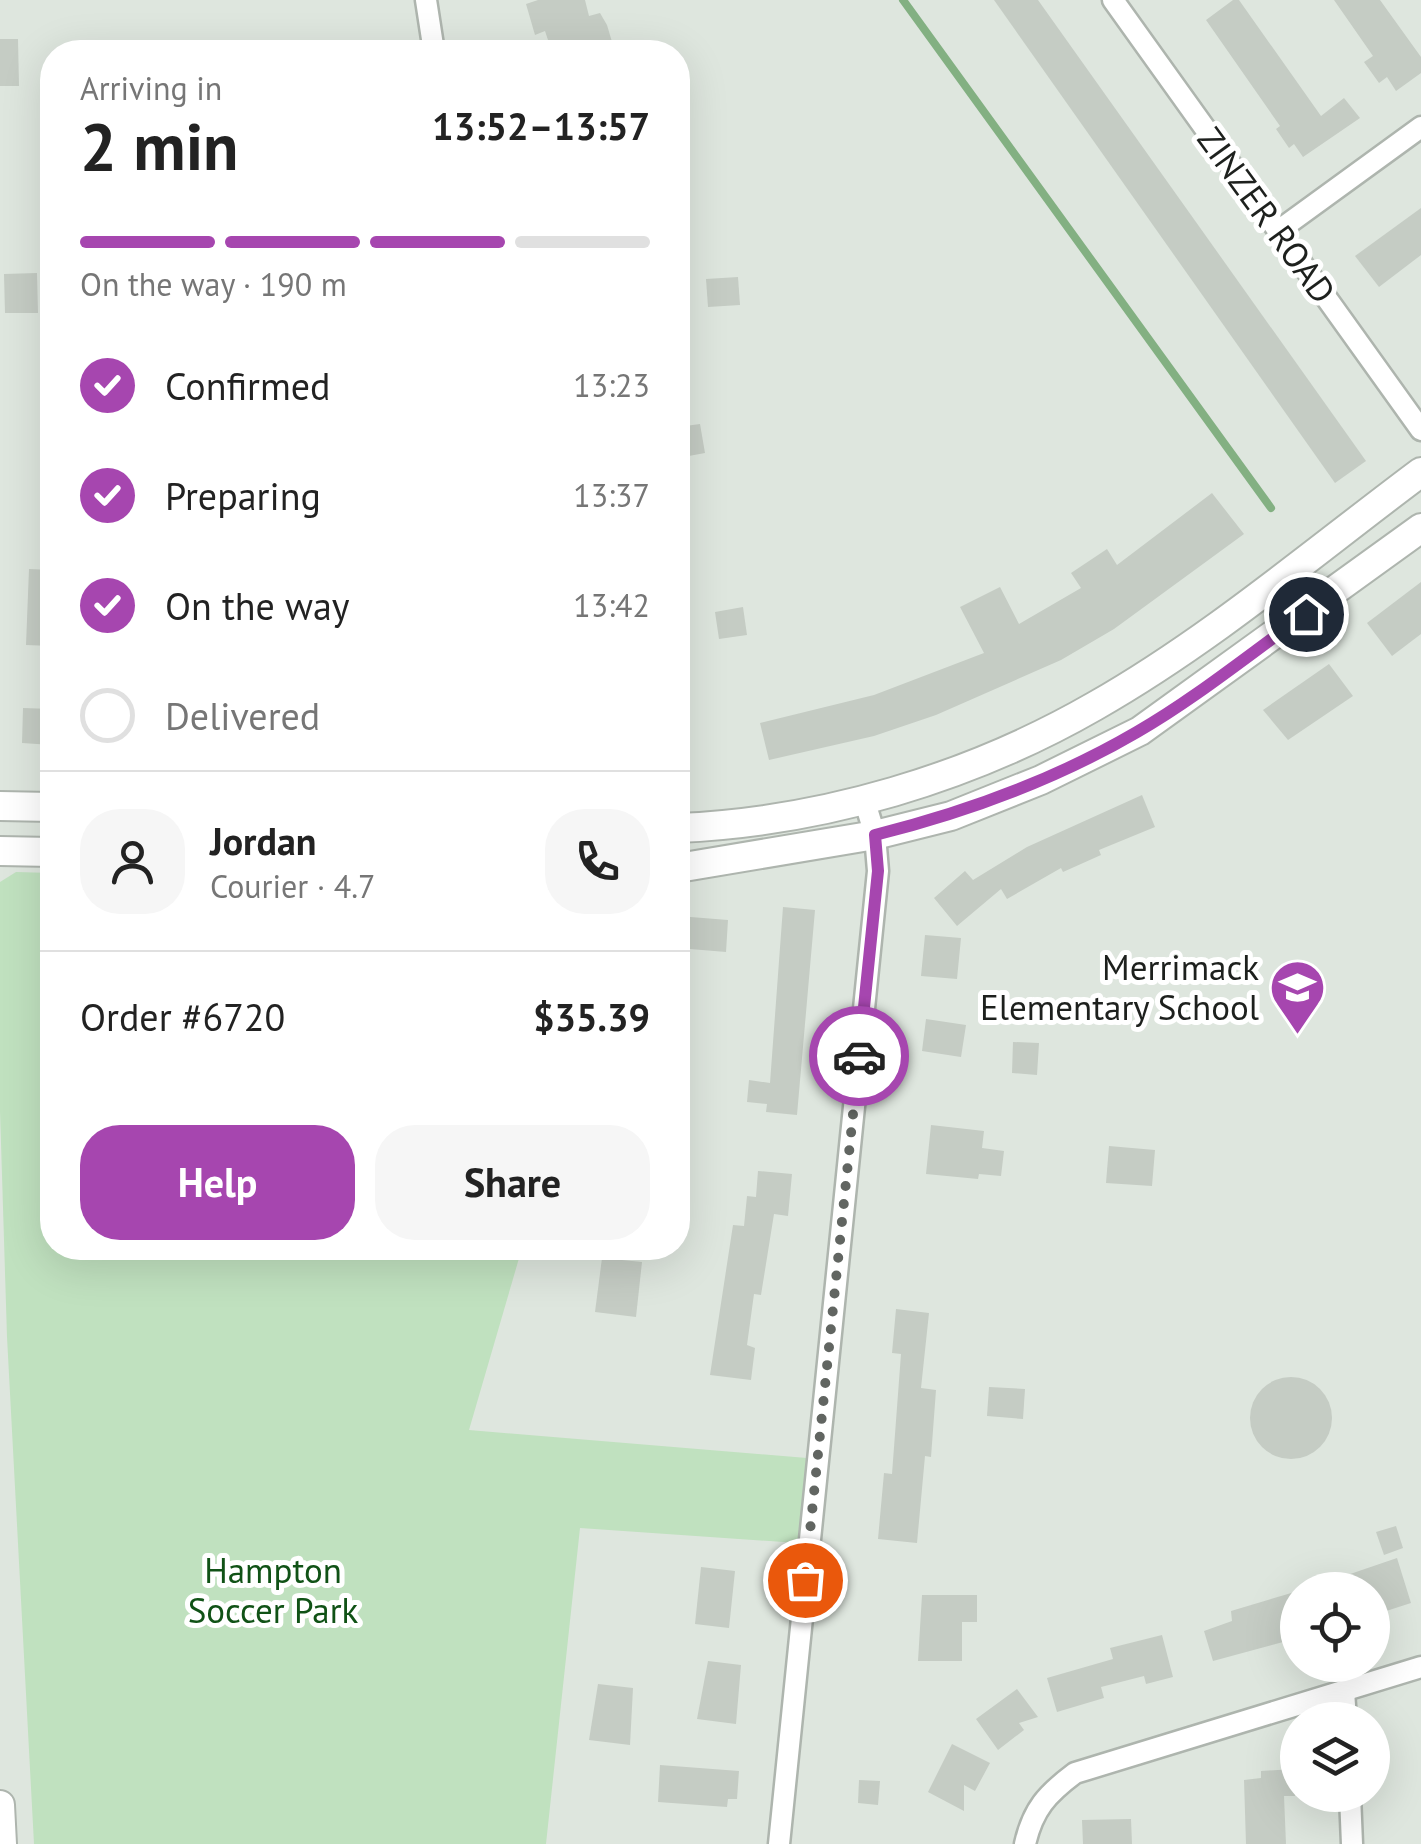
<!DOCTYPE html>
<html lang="en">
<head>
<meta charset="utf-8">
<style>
	body { margin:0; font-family:"PT Sans",sans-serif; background:#f6f6f6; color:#222; height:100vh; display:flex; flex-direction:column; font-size:38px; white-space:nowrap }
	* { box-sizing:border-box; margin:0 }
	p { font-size:32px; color:#767676 }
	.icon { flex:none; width:55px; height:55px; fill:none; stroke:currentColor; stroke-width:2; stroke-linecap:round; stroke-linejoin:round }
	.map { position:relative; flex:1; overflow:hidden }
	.side { position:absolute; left:40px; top:40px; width:650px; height:1220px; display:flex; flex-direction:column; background:#fff; border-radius:40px; box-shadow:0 10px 40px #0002 }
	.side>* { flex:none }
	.buttons { position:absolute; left:1280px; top:1572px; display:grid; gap:20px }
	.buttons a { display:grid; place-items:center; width:110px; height:110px; border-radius:50%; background:#fff; box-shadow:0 10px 40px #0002; font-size:50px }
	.pin { position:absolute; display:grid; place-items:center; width:85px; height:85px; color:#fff; margin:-42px; border:5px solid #fff; border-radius:50%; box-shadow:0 2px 10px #0007 }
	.courier { position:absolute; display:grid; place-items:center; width:100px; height:100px; margin:-50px; border:8px solid #a646af; border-radius:50%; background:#fff; color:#222; box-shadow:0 2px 12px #0007 }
	.summary em { font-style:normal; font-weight:600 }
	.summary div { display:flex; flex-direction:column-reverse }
	.summary { display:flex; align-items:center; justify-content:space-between; height:170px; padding:0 40px }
	h1 { font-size:65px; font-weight:600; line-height:75px }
	.bar { display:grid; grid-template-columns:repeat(4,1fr); gap:15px 10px; align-content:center; height:120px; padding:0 40px }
	.bar i { height:12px; border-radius:8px; background:#e0e0e0 }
	.bar .active { background:#a646af }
	.bar p { grid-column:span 4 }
	.line { display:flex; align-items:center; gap:25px; padding:0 40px; border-top:2px solid #e0e0e0 }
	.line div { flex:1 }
	.round { display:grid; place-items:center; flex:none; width:105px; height:105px; border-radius:40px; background:#f6f6f6 }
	ol { padding:0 40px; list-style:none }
	li { display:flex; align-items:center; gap:30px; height:110px }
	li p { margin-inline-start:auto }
	li .icon { padding:10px; border-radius:50%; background:#a646af; color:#fff; stroke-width:4 }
	li:last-child { color:#767676 }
	li i { width:55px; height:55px; border:5px solid #e0e0e0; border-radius:50% }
	.button { display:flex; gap:20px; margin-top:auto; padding:20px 40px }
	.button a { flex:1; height:115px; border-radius:40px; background:#a646af; color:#fff; font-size:40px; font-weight:600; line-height:115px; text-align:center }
	.button a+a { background:#f6f6f6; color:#222 }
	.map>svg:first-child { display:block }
</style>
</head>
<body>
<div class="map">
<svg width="1421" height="1844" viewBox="0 0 1421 1844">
	<rect width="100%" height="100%" fill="#dee6de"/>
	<path fill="#c0e1bf" d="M16,872L52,873V1248H522L469,1430L807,1458L798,1543L580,1528L546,1844H34L7,1337L0,1111V882Z"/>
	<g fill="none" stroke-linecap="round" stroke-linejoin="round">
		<path stroke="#83b082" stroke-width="8" d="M903,0L1271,508"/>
	</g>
	<g fill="#c5ccc4">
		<path d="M538,0H585L589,16L600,13L607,25L615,52H552L545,31L535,35L526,4Z"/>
		<path d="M994,0H1038L1366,461L1335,483Z"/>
		<path d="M1233,0H1239L1321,116L1344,98L1360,118L1303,157L1294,144L1289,148L1276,129L1280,126L1206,20Z"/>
		<path d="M1334,0H1380L1421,57V73L1396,91L1387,77L1379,83L1364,62L1373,56Z"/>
		<path d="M0,39H18L19,86H0Z"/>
		<path d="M1421,208V255L1379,287L1355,256Z"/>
		<path d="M37,273L38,313H5L4,274Z"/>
		<path d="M738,277L740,305L708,307L706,279Z"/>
		<path d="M700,424L705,453L678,458V427Z"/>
		<path d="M1212,493L1244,534L1114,629L1061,660L936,715L874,736L769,760L760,723L874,695L984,653L960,607L1000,587L1019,624L1081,588L1071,573L1107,549L1117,565Z"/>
		<path d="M29,569L52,570V646L26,645Z"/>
		<path d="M1421,582V634L1392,656L1367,623Z"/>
		<path d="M743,607L747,635L719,639L715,612Z"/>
		<path d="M1329,664L1353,696L1288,740L1263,710Z"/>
		<path d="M23,708L52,709V745L22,743Z"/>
		<path d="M1142,795L1155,827L1099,850L1101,855L1063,872L1061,868L1007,899L1001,889L957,926L934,898L965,871L973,880L1027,847Z"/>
		<path d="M783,907L815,910L797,1115L766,1112L767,1104L747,1102L749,1080L770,1083Z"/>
		<path d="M678,916L728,920L726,952L678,948Z"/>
		<path d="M925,935L961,938L957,979L921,976Z"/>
		<path d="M926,1019L966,1025L961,1057L922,1051Z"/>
		<path d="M1013,1042L1039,1043L1037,1075L1012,1073Z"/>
		<path d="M931,1125L984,1131L982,1148L1004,1151L1001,1176L979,1174L978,1179L926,1174Z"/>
		<path d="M1109,1146L1155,1150L1152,1186L1106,1183Z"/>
		<path d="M758,1171L792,1174L788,1216L774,1214L761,1295L754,1294L747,1345L755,1348L751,1380L710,1375L733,1225L744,1226L747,1196L756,1197Z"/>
		<path d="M602,1258L642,1262L636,1317L595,1312Z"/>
		<path d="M896,1309L929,1313L921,1388L936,1390L931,1457L925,1456L917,1543L878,1539L884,1473L892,1474L901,1354L892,1353Z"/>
		<circle cx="1291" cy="1418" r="41"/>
		<path d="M989,1387L1025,1389L1023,1419L987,1416Z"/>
		<path d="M1396,1526L1403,1548L1384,1555L1376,1532Z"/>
		<path d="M1397,1558L1411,1603L1380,1613L1378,1607L1372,1609V1590H1319L1318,1585Z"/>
		<path d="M701,1567L735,1571L729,1628L695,1624Z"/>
		<path d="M1298,1591V1638L1213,1661L1204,1631L1232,1621L1231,1611Z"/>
		<path d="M922,1595H977V1622H962V1661H918Z"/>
		<path d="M1162,1635L1173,1677L1146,1684L1144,1676L1101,1687L1104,1698L1057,1712L1047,1678L1113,1659L1110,1648Z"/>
		<path d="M708,1661L741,1665L736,1724L697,1719Z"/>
		<path d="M598,1684L633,1688L630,1745L589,1740Z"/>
		<path d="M1017,1689L1038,1717L1019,1723L1024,1730L998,1750L976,1719Z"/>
		<path d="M952,1744L990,1763L975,1791L964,1785V1811L928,1792Z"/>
		<path d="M660,1765L739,1771L737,1799H728L727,1807L658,1802Z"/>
		<path d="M1294,1769L1295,1796H1284L1286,1844H1246L1244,1780L1261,1778V1771Z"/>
		<path d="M859,1780L880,1781L878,1805L858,1803Z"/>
		<path d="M1131,1819L1132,1844H1083L1082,1820Z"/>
	</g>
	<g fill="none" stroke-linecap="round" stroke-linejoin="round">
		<defs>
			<g id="street">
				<path d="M426,0L434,52"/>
				<path d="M1113,0L1421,430"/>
				<path d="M1278,231L1421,127"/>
				<path d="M1344,1691L1346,1720"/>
				<path d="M1350,1795L1352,1844"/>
				<path d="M779,1844L878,871L875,835L864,799"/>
				<path d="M1025,1844C1033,1809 1047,1794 1075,1773L1421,1667"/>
			</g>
			<g id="secondary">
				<path d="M0,806L52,807"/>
				<path d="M678,828C822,822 970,778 1095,706C1211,640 1315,551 1421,472"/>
				<path d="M0,851L52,852"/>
				<path d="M678,868L875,835L951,816L1041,780L1140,731L1421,528"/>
				<path d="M0,1805L2,1844"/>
			</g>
		</defs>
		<use href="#street" stroke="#aeb5ae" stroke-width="25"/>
		<use href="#secondary" stroke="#aeb5ae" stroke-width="32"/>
		<use href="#street" stroke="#fff" stroke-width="20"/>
		<use href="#secondary" stroke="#fff" stroke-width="28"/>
	</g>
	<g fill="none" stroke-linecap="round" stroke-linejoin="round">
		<path stroke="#616561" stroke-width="10" stroke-dasharray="0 18" d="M805,1580L859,1056"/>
		<path stroke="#a646af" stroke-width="12" d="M859,1056L878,871L875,835C967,812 1055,780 1137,732C1196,698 1251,653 1306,614"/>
	</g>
	<defs>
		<symbol id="school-pin" viewBox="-11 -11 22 30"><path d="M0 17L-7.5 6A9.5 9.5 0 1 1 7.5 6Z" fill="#a646af" stroke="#fff"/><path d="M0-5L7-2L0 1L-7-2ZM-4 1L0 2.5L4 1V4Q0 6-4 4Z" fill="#fff"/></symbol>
	</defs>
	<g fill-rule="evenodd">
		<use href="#school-pin" x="1266" y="956" width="63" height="86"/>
	</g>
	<g text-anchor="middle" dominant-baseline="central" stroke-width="10" stroke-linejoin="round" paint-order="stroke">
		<g font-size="35" fill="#1d201d" stroke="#fff">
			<text transform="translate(1267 215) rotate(54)">ZINZER ROAD</text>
		</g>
		<g font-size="35" fill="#1d201d" stroke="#fff" text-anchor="end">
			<text x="1259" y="967">Merrimack<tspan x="1259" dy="40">Elementary School</tspan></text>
		</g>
		<g font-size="35" fill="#105216" stroke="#fff">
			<text x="273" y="1570">Hampton<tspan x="273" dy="40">Soccer Park</tspan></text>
		</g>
	</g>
</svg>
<div class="buttons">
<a><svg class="icon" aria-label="locate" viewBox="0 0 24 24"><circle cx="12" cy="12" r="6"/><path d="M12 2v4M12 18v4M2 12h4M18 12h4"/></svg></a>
<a><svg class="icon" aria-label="layers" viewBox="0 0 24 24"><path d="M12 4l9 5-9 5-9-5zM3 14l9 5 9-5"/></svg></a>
</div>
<div class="pin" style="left:805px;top:1580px;background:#ea580c"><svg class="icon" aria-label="bag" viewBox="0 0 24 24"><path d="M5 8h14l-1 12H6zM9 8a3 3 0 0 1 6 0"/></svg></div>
<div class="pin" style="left:1306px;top:614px;background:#1f2937"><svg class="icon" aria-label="home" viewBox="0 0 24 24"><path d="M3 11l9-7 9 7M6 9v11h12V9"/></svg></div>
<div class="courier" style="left:859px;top:1056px"><svg class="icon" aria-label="car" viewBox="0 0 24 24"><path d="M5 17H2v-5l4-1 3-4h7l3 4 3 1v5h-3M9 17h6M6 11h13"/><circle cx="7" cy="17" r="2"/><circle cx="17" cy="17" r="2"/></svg></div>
<section class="side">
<div class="summary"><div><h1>2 min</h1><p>Arriving in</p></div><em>13:52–13:57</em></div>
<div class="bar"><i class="active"></i><i class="active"></i><i class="active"></i><i></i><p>On the way · 190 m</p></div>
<ol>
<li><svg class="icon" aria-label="check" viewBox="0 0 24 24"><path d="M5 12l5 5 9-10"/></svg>Confirmed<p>13:23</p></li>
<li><svg class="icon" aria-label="check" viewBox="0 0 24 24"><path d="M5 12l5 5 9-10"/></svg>Preparing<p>13:37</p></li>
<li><svg class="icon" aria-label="check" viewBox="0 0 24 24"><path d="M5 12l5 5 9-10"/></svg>On the way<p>13:42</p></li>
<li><i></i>Delivered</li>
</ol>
<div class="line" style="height:180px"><a class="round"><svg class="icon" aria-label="person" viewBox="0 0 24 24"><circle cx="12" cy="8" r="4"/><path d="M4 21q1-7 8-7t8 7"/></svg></a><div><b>Jordan</b><p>Courier · 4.7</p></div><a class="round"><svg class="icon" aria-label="phone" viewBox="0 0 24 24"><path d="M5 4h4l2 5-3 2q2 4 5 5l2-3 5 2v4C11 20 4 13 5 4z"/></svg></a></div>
<div class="line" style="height:130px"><div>Order #6720</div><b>$35.39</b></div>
<div class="button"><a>Help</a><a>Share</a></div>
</section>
</div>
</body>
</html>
